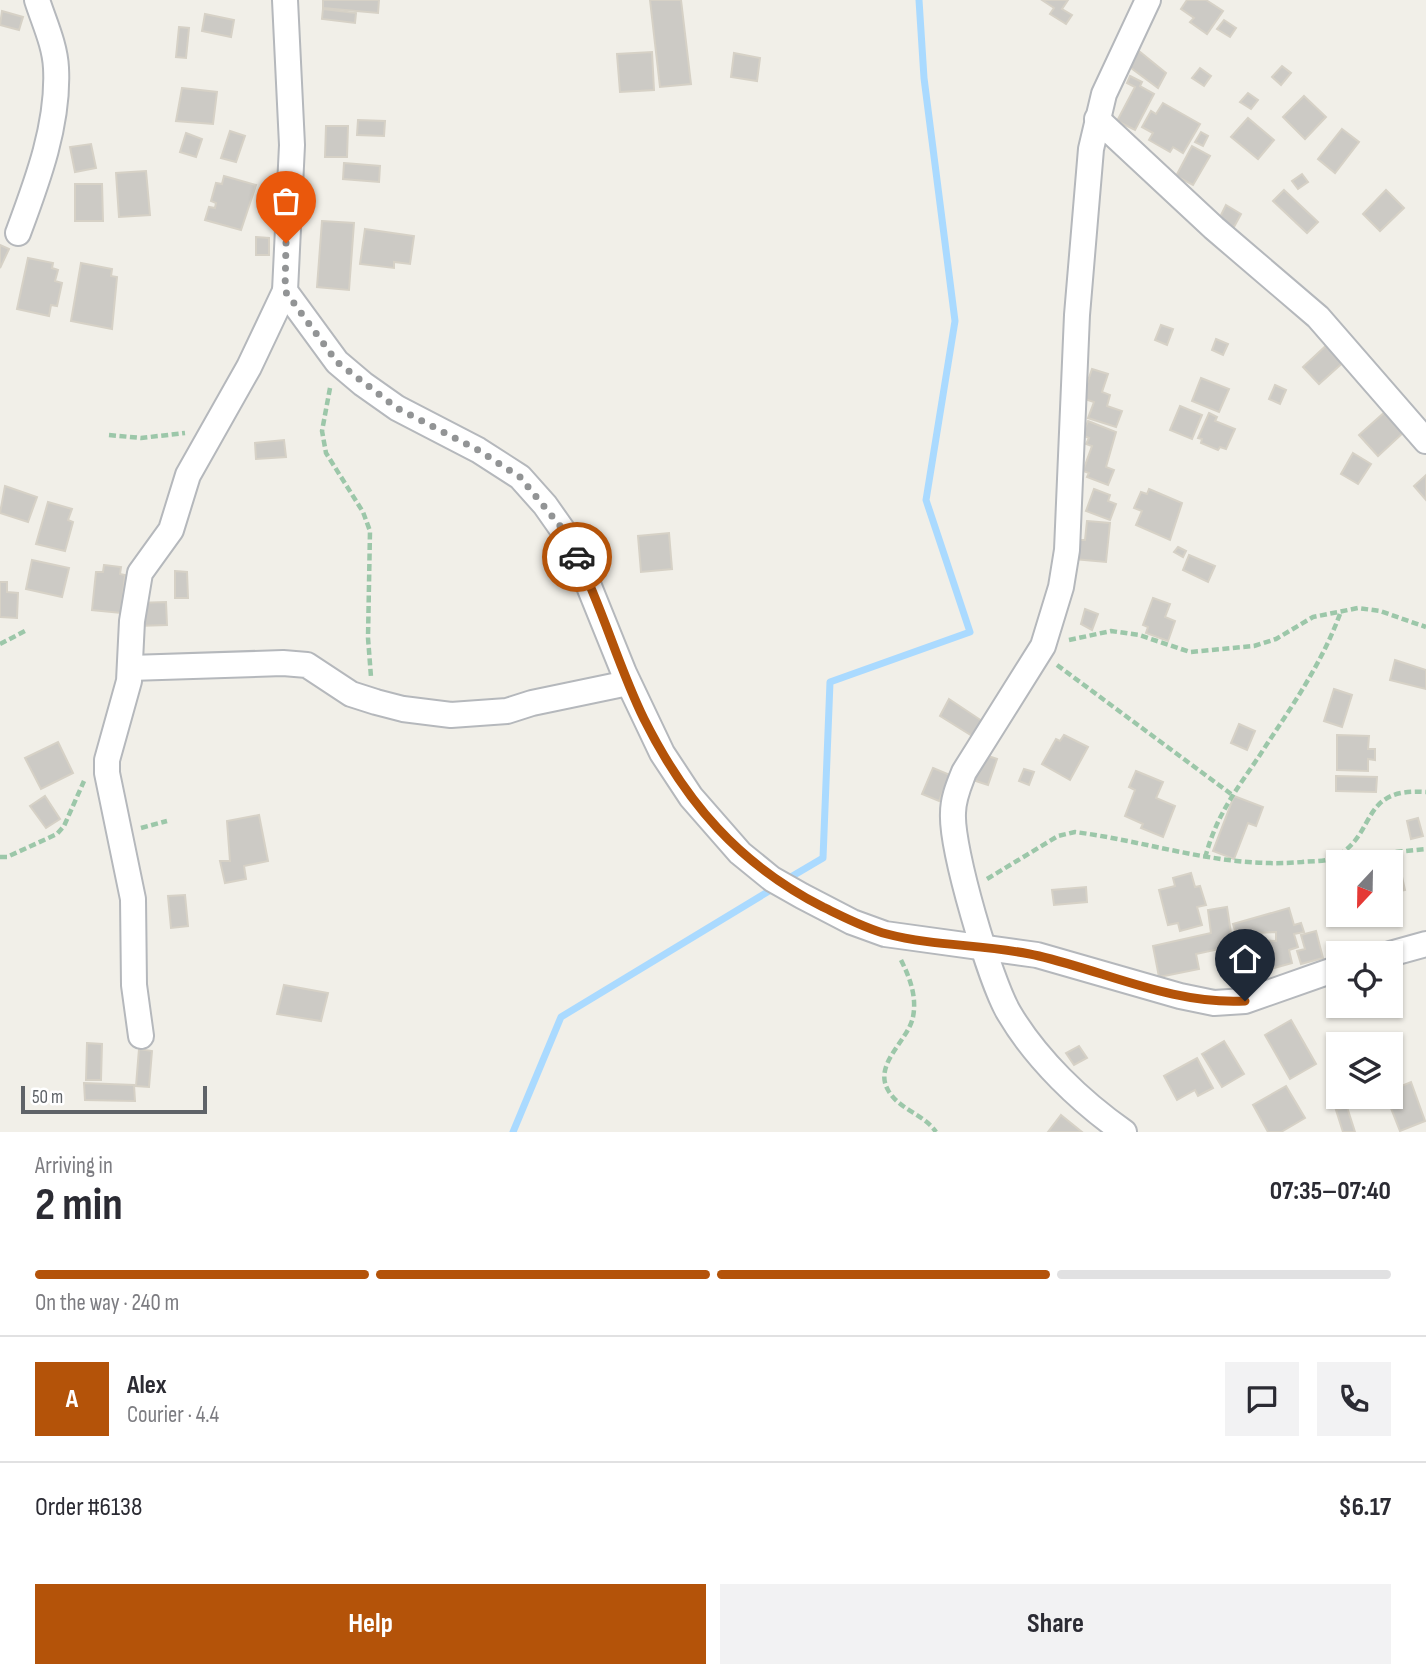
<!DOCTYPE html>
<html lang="en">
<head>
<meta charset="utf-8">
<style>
	body { margin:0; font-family:"Sofia Sans Condensed",sans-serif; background:#f2f2f3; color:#2b2b33; height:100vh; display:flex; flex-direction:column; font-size:26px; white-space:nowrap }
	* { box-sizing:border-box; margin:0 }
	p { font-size:23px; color:#7c7c81 }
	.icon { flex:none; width:38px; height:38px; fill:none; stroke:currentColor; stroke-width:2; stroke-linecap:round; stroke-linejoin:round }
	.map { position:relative; height:1132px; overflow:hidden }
	.side { display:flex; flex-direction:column; background:#fff; flex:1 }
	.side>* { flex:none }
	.needle { width:46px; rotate:202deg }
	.buttons { position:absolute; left:1326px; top:850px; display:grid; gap:14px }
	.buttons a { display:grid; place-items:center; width:77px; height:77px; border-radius:0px; background:#fff; box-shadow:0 2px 5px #0004; font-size:35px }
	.scale { position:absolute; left:21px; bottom:18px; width:186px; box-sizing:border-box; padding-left:7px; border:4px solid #5f6368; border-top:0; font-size:19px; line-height:24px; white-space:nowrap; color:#5f6368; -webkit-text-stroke:5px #fff; paint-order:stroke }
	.pin { position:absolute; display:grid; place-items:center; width:60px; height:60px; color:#fff; margin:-72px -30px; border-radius:50% 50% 50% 0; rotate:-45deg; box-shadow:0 0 7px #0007 }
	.pin .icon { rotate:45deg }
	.courier { position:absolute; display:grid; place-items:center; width:70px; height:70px; margin:-35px; border:5px solid #b45309; border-radius:50%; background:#fff; color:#222; box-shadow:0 2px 9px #0007 }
	.summary em { font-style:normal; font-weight:700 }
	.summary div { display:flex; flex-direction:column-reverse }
	.summary { display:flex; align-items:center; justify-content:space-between; height:119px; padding:0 35px }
	h1 { font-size:46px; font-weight:700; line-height:52px }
	.bar { display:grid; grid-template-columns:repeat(4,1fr); gap:10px 7px; align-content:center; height:84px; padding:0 35px }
	.bar i { height:9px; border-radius:5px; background:#e1e1e2 }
	.bar .active { background:#b45309 }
	.bar p { grid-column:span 4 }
	.line { display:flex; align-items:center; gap:18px; padding:0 35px; border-top:2px solid #e1e1e2 }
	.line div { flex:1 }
	.round { display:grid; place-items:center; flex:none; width:74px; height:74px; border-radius:0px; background:#f2f2f3 }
	.action { display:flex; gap:14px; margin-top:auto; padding:14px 35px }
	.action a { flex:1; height:80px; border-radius:0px; background:#b45309; color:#fff; font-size:28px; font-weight:700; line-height:80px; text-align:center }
	.action a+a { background:#f2f2f3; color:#2b2b33 }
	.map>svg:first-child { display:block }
</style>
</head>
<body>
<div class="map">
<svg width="1426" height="1132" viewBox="0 0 1426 1132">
	<rect width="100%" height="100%" fill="#f1efe8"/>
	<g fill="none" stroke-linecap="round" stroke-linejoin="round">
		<g stroke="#aadaff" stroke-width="7">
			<path d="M784,881L823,858L830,682L970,632L926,500L955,321L924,78L919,0"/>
			<path d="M513,1132L561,1017L774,888"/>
		</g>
	</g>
	<g fill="#cccac5" stroke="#d6d1c6" stroke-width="2" fill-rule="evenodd">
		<path d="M323,0H379L378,13L323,8Z"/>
		<path d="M650,0H681L691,84L660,87Z"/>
		<path d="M1042,0H1068L1062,9L1072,15L1066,24L1050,14L1054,8Z"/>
		<path d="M1187,0H1206L1223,11L1207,34L1190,22L1194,18L1181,9Z"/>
		<path d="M323,9L356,13L355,23L322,19Z"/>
		<path d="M2,11L23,17L19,30L0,25Z"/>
		<path d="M205,14L234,20L231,37L202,31Z"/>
		<path d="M1224,20L1236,28L1230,37L1217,29Z"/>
		<path d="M179,27L189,28L186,58L176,57Z"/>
		<path d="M1134,47L1166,73L1158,88L1123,62Z"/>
		<path d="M652,52L654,90L620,92L617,54Z"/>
		<path d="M734,53L760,58L757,81L731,77Z"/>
		<path d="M1282,66L1291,73L1281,85L1272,77Z"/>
		<path d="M1200,68L1211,76L1204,86L1192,78Z"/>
		<path d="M1130,76L1142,82L1140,86L1154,94L1135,130L1117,121L1135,87L1127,83Z"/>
		<path d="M182,88L217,92L213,124L176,121Z"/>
		<path d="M1248,93L1258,100L1251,109L1240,102Z"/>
		<path d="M1304,96L1326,117L1305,139L1283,117Z"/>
		<path d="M1163,103L1200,124L1183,153L1173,147L1170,152L1149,140L1153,133L1142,127L1151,111L1156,114Z"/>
		<path d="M1248,118L1274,140L1258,159L1231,137Z"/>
		<path d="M358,120L385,121L384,136L357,135Z"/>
		<path d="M326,126H348L347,157H325Z"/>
		<path d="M1342,129L1359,142L1335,173L1318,159Z"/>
		<path d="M230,131L245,136L236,162L221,158Z"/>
		<path d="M1201,132L1208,136L1203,146L1195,142Z"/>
		<path d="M186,133L202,139L196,157L180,152Z"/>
		<path d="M91,144L96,168L75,172L70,147Z"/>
		<path d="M1192,146L1210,156L1193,185L1176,176Z"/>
		<path d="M344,163L380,166L379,182L343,179Z"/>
		<path d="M146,171L150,215L119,217L116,173Z"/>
		<path d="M1302,174L1308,182L1298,189L1292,181Z"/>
		<path d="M224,176L256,185L241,230L205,220L209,207L215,208L216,203L211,201L216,183L222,184Z"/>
		<path d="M75,184H102L103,221H75Z"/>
		<path d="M1284,190L1318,222L1307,233L1273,201Z"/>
		<path d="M1386,190L1404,208L1380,231L1363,214Z"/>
		<path d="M1226,205L1241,214L1234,227L1219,219Z"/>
		<path d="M322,221L354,223L349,290L317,287Z"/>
		<path d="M365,229L414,236L410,264L394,262V268L360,264Z"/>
		<path d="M256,237L269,238V255H256Z"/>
		<path d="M0,245L9,249L0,268Z"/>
		<path d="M28,258L53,263L52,268L58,270L55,281L62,283L57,306L51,305L49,316L17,309Z"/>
		<path d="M81,263L112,269L111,276L117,277L112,329L71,321Z"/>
		<path d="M1161,325L1173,329L1167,345L1155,340Z"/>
		<path d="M1216,339L1228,344L1223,355L1212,350Z"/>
		<path d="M1331,341L1347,359L1319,384L1303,367Z"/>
		<path d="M1092,369L1108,374L1102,392L1110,395L1107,406L1122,411L1116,427L1088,418L1094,402L1082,398Z"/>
		<path d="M1201,378L1229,389L1219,412L1192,401Z"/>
		<path d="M1275,385L1286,390L1280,404L1269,399Z"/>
		<path d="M1180,406L1202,415L1192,439L1170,430Z"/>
		<path d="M1386,411L1404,432L1378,456L1359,435Z"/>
		<path d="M1209,413L1217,417L1215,421L1235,429L1226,449L1220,447L1218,450L1201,443L1202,439L1198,438Z"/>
		<path d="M1088,421L1116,432L1106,467L1114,470L1108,485L1087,477L1089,473L1083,471L1092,446L1086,444L1089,438L1082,435Z"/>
		<path d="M284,440L286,457L256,459L255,443Z"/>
		<path d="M1353,453L1371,464L1358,484L1341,474Z"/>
		<path d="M1426,475V500L1414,486Z"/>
		<path d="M5,486L37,497L28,522L0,513Z"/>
		<path d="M1094,489L1110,495L1108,501L1116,504L1110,520L1086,511Z"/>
		<path d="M1149,489L1182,503L1170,540L1136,525L1142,511L1134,508L1141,492L1147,494Z"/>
		<path d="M48,502L72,509L68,520L73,522L65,551L36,544Z"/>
		<path d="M1087,521L1110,523L1106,562L1074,559L1077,540H1085Z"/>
		<path d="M669,533L672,569L641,572L638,536Z"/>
		<path d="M1178,547L1186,551L1183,557L1174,552Z"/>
		<path d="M1189,555L1215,566L1208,582L1183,570Z"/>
		<path d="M32,560L69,568L62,597L26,589Z"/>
		<path d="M104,565L121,567L120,574L125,575L121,613L92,610L96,572H103Z"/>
		<path d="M175,571L187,572L188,598H175Z"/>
		<path d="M0,582H7V592L18,593L17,618L0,617Z"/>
		<path d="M1153,598L1170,604L1165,617L1175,621L1168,641L1146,633L1148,627L1143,625Z"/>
		<path d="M166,602L167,625L137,626L136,603Z"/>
		<path d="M1085,609L1098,614L1092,630L1081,624Z"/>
		<path d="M1395,660L1426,670V689L1390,680Z"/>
		<path d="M1334,689L1352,695L1342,727L1324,721Z"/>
		<path d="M949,699L982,721L974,737L940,716Z"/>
		<path d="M1239,724L1255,731L1247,750L1231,743Z"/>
		<path d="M1064,735L1088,747L1070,780L1042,764L1056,739L1060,741Z"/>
		<path d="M1337,735L1369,736L1368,749H1375V760L1368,759V771L1337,770Z"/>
		<path d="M58,742L73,773L41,789L25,758Z"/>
		<path d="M982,754L997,759L988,785L973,780Z"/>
		<path d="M933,768L950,775L939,801L922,794Z"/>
		<path d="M1024,769L1034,772L1029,785L1019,781Z"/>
		<path d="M1136,771L1163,782L1156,798L1175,806L1163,837L1141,828L1143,824L1125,816L1135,790L1129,787Z"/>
		<path d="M1336,776L1377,777L1376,792L1336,791Z"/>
		<path d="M45,796L60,819L46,828L30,806Z"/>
		<path d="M1234,796L1263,807L1256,826L1248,823L1234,859L1213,851Z"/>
		<path d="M259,815L268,861L244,866L246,879L225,883L220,861H230L227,821Z"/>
		<path d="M1418,818L1423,836L1411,839L1407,821Z"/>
		<path d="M1398,859L1405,890L1391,893V863H1381Z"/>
		<path d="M1191,873L1195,887L1200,886L1206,905L1197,907L1202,925L1180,931L1178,923L1168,925L1159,890L1175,886L1173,878Z"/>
		<path d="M1086,887L1087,902L1054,905L1052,890Z"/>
		<path d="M185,895L188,926L171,928L168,896Z"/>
		<path d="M1227,907L1233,946L1196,954L1199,969L1159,977L1153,946L1211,933L1208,910Z"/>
		<path d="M1289,908L1294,925L1301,923L1304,932L1294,934L1298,947L1289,950L1292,963L1256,973L1247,942L1239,944L1233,924ZM1276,932V941L1255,940L1254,933Z"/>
		<path d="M1316,931L1323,958L1301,964L1297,951L1305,949L1301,935Z"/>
		<path d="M284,985L328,993L321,1021L277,1014Z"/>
		<path d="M1291,1020L1316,1064L1290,1079L1265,1035Z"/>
		<path d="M1224,1041L1244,1074L1222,1087L1202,1054Z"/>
		<path d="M87,1043L102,1044L101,1080H86Z"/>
		<path d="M1079,1046L1087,1058L1074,1065L1066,1053Z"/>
		<path d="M139,1049L152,1051L149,1087L136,1086Z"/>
		<path d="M1197,1058L1213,1088L1198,1096L1195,1090L1177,1100L1164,1076Z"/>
		<path d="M1411,1082L1425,1121L1400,1131L1387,1098L1396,1095L1394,1089Z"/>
		<path d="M84,1083L134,1085L135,1101L85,1100Z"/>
		<path d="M1286,1086L1305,1118L1281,1132H1268L1253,1105Z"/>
		<path d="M1347,1107L1355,1132H1343L1336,1110Z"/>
		<path d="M1061,1115L1082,1132H1048Z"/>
	</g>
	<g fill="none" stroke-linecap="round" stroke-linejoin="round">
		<defs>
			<g id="street">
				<path d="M285,0L292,145L285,291L337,362L363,384L397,408L478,450L520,477L545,505L564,532L580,564L624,673L662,753L691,797L740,853L772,879L802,896L852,922L885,934L1037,955L1180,996L1214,1003L1245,1001L1339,968"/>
				<path d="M1097,119L1214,228L1318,317L1426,441"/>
				<path d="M18,233C37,182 59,124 56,68C55,45 44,22 37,0"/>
				<path d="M130,668L283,663L307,665L351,694L376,702L403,709L451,715L507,711L532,703L628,683"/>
				<path d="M1390,954L1426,944"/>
				<path d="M141,1036L134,985L133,899L107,773V760L129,681L132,621L140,573L171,530L188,475L249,367L285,291"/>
				<path d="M1124,1132C1081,1102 1036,1059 1009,1013C990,981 951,849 953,813C953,798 959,785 964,772L1043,646L1061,587L1067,550L1077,315L1091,149L1104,94L1148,0"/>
			</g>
		</defs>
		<use href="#street" stroke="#b5b8bc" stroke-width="28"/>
		<g stroke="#9cc7a9" stroke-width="4.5" stroke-dasharray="7 3.5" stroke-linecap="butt">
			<path d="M330,388L322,431L326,453L363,512L370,531L368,638L371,677"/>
			<path d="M109,435L141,438L185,433"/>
			<path d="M1069,640L1111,631L1139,635L1190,652L1254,646L1276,639L1313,617L1358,608L1380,611L1426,627"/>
			<path d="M0,644L27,630"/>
			<path d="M1057,665L1231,794"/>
			<path d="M141,828L167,821"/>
			<path d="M0,857H7L57,834L64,826L84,781"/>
			<path d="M1205,858C1218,809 1241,785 1267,744C1295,702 1324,659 1341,611"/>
			<path d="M1333,858L1426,849"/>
			<path d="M987,879L1058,836L1075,832C1152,842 1223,869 1302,862C1311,861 1325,862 1333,858C1379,836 1357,787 1426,792"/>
			<path d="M901,960C910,978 917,997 913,1017C908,1041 873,1064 888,1090C899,1110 924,1114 936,1132"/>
		</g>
		<use href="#street" stroke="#fff" stroke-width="24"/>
	</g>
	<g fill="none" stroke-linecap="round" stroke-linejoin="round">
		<path stroke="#929495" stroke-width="7" stroke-dasharray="0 12.6" d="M286,243L285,291L337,362L397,408L478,450L520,477L565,532L577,557"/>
		<path stroke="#b45309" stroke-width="9" d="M577,557C603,609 618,666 644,719C686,803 739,864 823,907C844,917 864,928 887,934C936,947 989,944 1039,956C1107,972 1174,1005 1245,1001"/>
	</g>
</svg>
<div class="buttons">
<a><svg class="needle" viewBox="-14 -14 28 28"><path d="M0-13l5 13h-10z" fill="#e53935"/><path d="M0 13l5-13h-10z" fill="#7c7c81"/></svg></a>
<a><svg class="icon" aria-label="locate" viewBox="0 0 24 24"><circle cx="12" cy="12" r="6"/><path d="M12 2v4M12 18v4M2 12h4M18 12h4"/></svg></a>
<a><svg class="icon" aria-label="layers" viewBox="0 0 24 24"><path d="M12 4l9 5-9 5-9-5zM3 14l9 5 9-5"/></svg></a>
</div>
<div class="scale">50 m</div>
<div class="pin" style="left:286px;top:243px;background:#ea580c"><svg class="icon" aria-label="bag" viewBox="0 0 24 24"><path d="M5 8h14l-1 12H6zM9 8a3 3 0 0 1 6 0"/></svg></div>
<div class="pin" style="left:1245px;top:1001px;background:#1f2937"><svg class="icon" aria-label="home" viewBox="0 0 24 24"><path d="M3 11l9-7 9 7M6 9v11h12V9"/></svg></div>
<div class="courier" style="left:577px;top:557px"><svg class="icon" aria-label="car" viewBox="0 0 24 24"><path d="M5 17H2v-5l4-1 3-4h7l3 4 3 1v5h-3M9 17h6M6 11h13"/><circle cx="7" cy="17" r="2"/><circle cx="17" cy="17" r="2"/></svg></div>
</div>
<section class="side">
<div class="summary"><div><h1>2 min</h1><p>Arriving in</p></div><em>07:35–07:40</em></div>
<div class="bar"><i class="active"></i><i class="active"></i><i class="active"></i><i></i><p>On the way · 240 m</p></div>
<div class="line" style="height:126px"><b class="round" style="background:#b45309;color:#fff">A</b><div><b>Alex</b><p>Courier · 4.4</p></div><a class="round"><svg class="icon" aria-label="chat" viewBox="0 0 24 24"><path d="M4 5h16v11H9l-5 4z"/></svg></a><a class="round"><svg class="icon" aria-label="phone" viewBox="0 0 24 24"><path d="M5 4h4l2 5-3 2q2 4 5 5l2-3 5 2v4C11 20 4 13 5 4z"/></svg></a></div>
<div class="line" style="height:91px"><div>Order #6138</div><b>$6.17</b></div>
<div class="action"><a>Help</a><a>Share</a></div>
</section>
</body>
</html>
